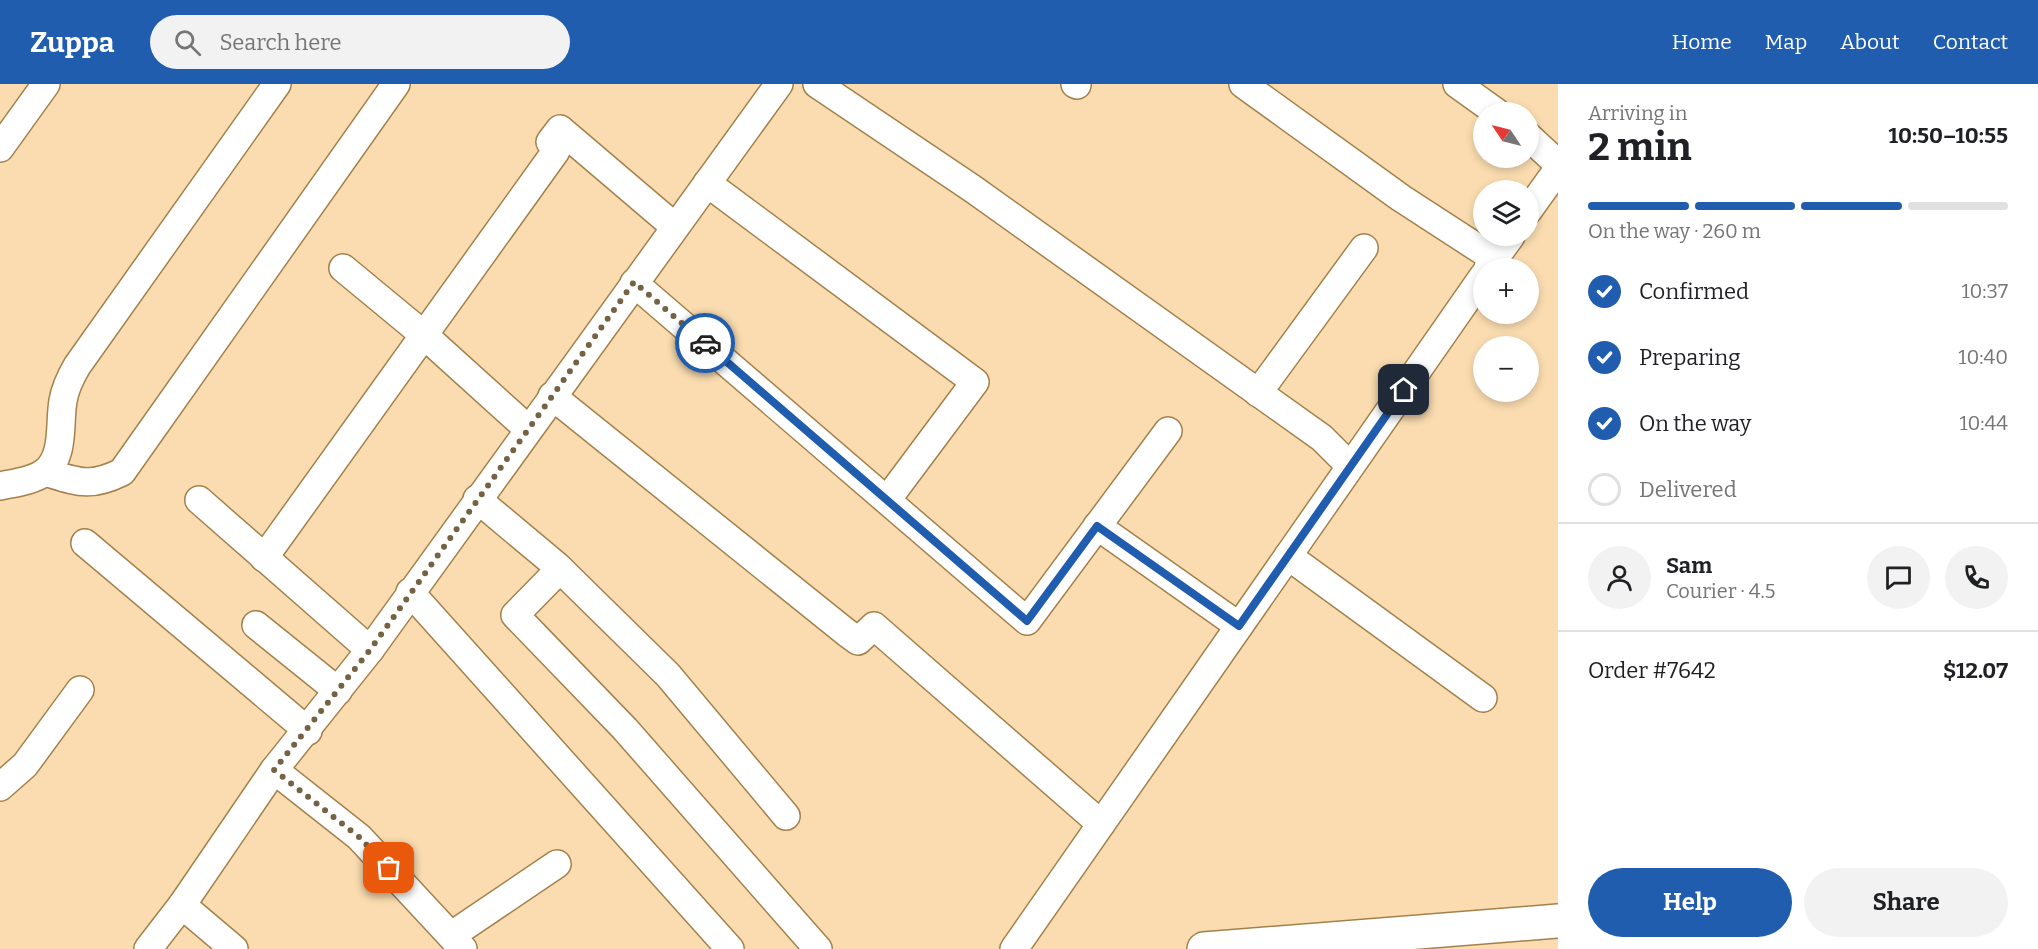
<!DOCTYPE html>
<html lang="en">
<head>
<meta charset="utf-8">
<style>
	body { margin:0; font-family:Bitter,serif; background:#f2f2f2; color:#202124; height:100vh; display:flex; flex-direction:column; font-size:22px; white-space:nowrap }
	* { box-sizing:border-box; margin:0 }
	p { font-size:20px; color:#757577 }
	.icon { flex:none; width:33px; height:33px; fill:none; stroke:currentColor; stroke-width:2; stroke-linecap:round; stroke-linejoin:round }
	.map { position:relative; flex:1; overflow:hidden }
	.side { display:flex; flex-direction:column; background:#fff; width:480px }
	.side>* { flex:none }
	.needle { width:39px; rotate:305deg }
	.buttons { position:absolute; left:1473px; top:18px; display:grid; gap:12px }
	.buttons a { display:grid; place-items:center; width:66px; height:66px; border-radius:50%; background:#fff; box-shadow:0 3px 9px #0003; font-size:30px }
	.pin { position:absolute; display:grid; place-items:center; width:51px; height:51px; color:#fff; margin:-26px; border-radius:12px; box-shadow:0 3px 9px #0006 }
	.courier { position:absolute; display:grid; place-items:center; width:60px; height:60px; margin:-30px; border:4px solid #205dae; border-radius:50%; background:#fff; color:#222; box-shadow:0 2px 8px #0007 }
	.head em { font-style:normal; font-weight:700 }
	.head div { display:flex; flex-direction:column-reverse }
	.head { display:flex; align-items:center; justify-content:space-between; height:102px; padding:0 30px }
	h1 { font-size:39px; font-weight:700; line-height:45px }
	.bar { display:grid; grid-template-columns:repeat(4,1fr); gap:9px 6px; align-content:center; height:72px; padding:0 30px }
	.bar i { height:8px; border-radius:4px; background:#e0e0e0 }
	.bar .on { background:#205dae }
	.bar p { grid-column:span 4 }
	.line { display:flex; align-items:center; gap:15px; padding:0 30px; border-top:2px solid #e0e0e0 }
	.line div { flex:1 }
	.round { display:grid; place-items:center; flex:none; width:63px; height:63px; border-radius:32px; background:#f2f2f2 }
	ol { padding:0 30px; list-style:none }
	li { display:flex; align-items:center; gap:18px; height:66px }
	li p { margin-inline-start:auto }
	li .icon { padding:6px; border-radius:50%; background:#205dae; color:#fff; stroke-width:4 }
	li:last-child { color:#757577 }
	li i { width:33px; height:33px; border:3px solid #e0e0e0; border-radius:50% }
	.primary-button { display:flex; gap:12px; margin-top:auto; padding:12px 30px }
	.primary-button a { flex:1; height:69px; border-radius:36px; background:#205dae; color:#fff; font-size:24px; font-weight:700; line-height:69px; text-align:center }
	.primary-button a+a { background:#f2f2f2; color:#202124 }
	header { display:flex; align-items:center; gap:36px; box-sizing:border-box; height:84px; padding:0 30px; background:#205dae; color:#fff }
	header strong { font-size:28px }
	nav { display:flex; gap:33px; margin-inline-start:auto; font-size:21px }
	.search { width:420px; height:54px; background:#f2f2f2; display:flex; align-items:center; gap:15px; box-sizing:border-box; padding:0 21px; border-radius:33px; color:#757577; font-size:22px }
	main { display:flex; flex:1; min-height:0 }
	.map>svg:first-child { display:block }
</style>
</head>
<body>
<header>
<strong>Zuppa</strong>
<div class="search"><svg class="icon" aria-label="search" viewBox="0 0 24 24"><circle cx="10" cy="10" r="6"/><path d="M15 15l6 6"/></svg>Search here</div>
<nav><a>Home</a><a>Map</a><a>About</a><a>Contact</a></nav>
</header>
<main>
<div class="map">
<svg width="1558" height="865" viewBox="0 0 1558 865">
	<rect width="100%" height="100%" fill="#fadcb0"/>
	<g fill="none" stroke-linecap="round" stroke-linejoin="round">
		<defs>
			<g id="minor">
				<path d="M817,0L973,105L1322,354L1350,382"/>
				<path d="M1075,0L1077,1"/>
				<path d="M1243,0L1401,114L1495,175"/>
				<path d="M1457,0L1496,28"/>
				<path d="M1528,52L1558,80"/>
				<path d="M0,64L46,0"/>
				<path d="M707,99L975,298L887,416"/>
				<path d="M1528,127L1558,85"/>
				<path d="M343,184L424,251L528,345"/>
				<path d="M1488,184L1511,152"/>
				<path d="M634,199L1027,537L1168,347"/>
				<path d="M1258,309L1364,164"/>
				<path d="M552,312L847,549L858,557L874,542L1101,740"/>
				<path d="M45,388C78,398 90,404 122,388L396,0"/>
				<path d="M0,402C14,399 33,397 45,388C65,372 59,339 63,317C65,304 70,294 77,282L277,0"/>
				<path d="M477,415L556,481L668,591L786,732"/>
				<path d="M199,416L370,566"/>
				<path d="M1097,442L1239,542"/>
				<path d="M85,459L308,647"/>
				<path d="M1288,472L1483,614"/>
				<path d="M264,474L556,67L550,58L560,45L675,143"/>
				<path d="M560,485L515,531L625,645L818,865"/>
				<path d="M410,508L730,865"/>
				<path d="M256,541L338,607"/>
				<path d="M274,686L359,753L463,865"/>
				<path d="M0,703L25,681L80,606"/>
				<path d="M182,821L234,865"/>
				<path d="M452,851L557,780"/>
				<path d="M148,865L182,821L274,686L370,566L779,0"/>
				<path d="M1014,865L1484,191"/>
			</g>
			<path id="tertiary" d="M1204,865L1558,837"/>
		</defs>
		<use href="#minor" stroke="#a4814b" stroke-width="30"/>
		<use href="#tertiary" stroke="#a4814b" stroke-width="36"/>
		<use href="#minor" stroke="#fff" stroke-width="27"/>
		<use href="#tertiary" stroke="#fff" stroke-width="33"/>
	</g>
	<g fill="none" stroke-linecap="round" stroke-linejoin="round">
		<path stroke="#756243" stroke-width="6" stroke-dasharray="0 10.8" d="M389,784L359,753L274,686L370,566L634,198L705,259"/>
		<path stroke="#205dae" stroke-width="8" d="M705,259L1027,537L1097,442L1239,542L1404,306"/>
	</g>
</svg>
<div class="buttons">
<a><svg class="needle" viewBox="-14 -14 28 28"><path d="M0-13l5 13h-10z" fill="#e53935"/><path d="M0 13l5-13h-10z" fill="#757577"/></svg></a>
<a><svg class="icon" aria-label="layers" viewBox="0 0 24 24"><path d="M12 4l9 5-9 5-9-5zM3 14l9 5 9-5"/></svg></a>
<a>+</a>
<a>−</a>
</div>
<div class="pin" style="left:389px;top:784px;background:#ea580c"><svg class="icon" aria-label="bag" viewBox="0 0 24 24"><path d="M5 8h14l-1 12H6zM9 8a3 3 0 0 1 6 0"/></svg></div>
<div class="pin" style="left:1404px;top:306px;background:#1f2937"><svg class="icon" aria-label="home" viewBox="0 0 24 24"><path d="M3 11l9-7 9 7M6 9v11h12V9"/></svg></div>
<div class="courier" style="left:705px;top:259px"><svg class="icon" aria-label="car" viewBox="0 0 24 24"><path d="M5 17H2v-5l4-1 3-4h7l3 4 3 1v5h-3M9 17h6M6 11h13"/><circle cx="7" cy="17" r="2"/><circle cx="17" cy="17" r="2"/></svg></div>
</div>
<section class="side">
<div class="head"><div><h1>2 min</h1><p>Arriving in</p></div><em>10:50–10:55</em></div>
<div class="bar"><i class="on"></i><i class="on"></i><i class="on"></i><i></i><p>On the way · 260 m</p></div>
<ol>
<li><svg class="icon" aria-label="check" viewBox="0 0 24 24"><path d="M5 12l5 5 9-10"/></svg>Confirmed<p>10:37</p></li>
<li><svg class="icon" aria-label="check" viewBox="0 0 24 24"><path d="M5 12l5 5 9-10"/></svg>Preparing<p>10:40</p></li>
<li><svg class="icon" aria-label="check" viewBox="0 0 24 24"><path d="M5 12l5 5 9-10"/></svg>On the way<p>10:44</p></li>
<li><i></i>Delivered</li>
</ol>
<div class="line" style="height:108px"><a class="round"><svg class="icon" aria-label="person" viewBox="0 0 24 24"><circle cx="12" cy="8" r="4"/><path d="M4 21q1-7 8-7t8 7"/></svg></a><div><b>Sam</b><p>Courier · 4.5</p></div><a class="round"><svg class="icon" aria-label="chat" viewBox="0 0 24 24"><path d="M4 5h16v11H9l-5 4z"/></svg></a><a class="round"><svg class="icon" aria-label="phone" viewBox="0 0 24 24"><path d="M5 4h4l2 5-3 2q2 4 5 5l2-3 5 2v4C11 20 4 13 5 4z"/></svg></a></div>
<div class="line" style="height:78px"><div>Order #7642</div><b>$12.07</b></div>
<div class="primary-button"><a>Help</a><a>Share</a></div>
</section>
</main>
</body>
</html>
